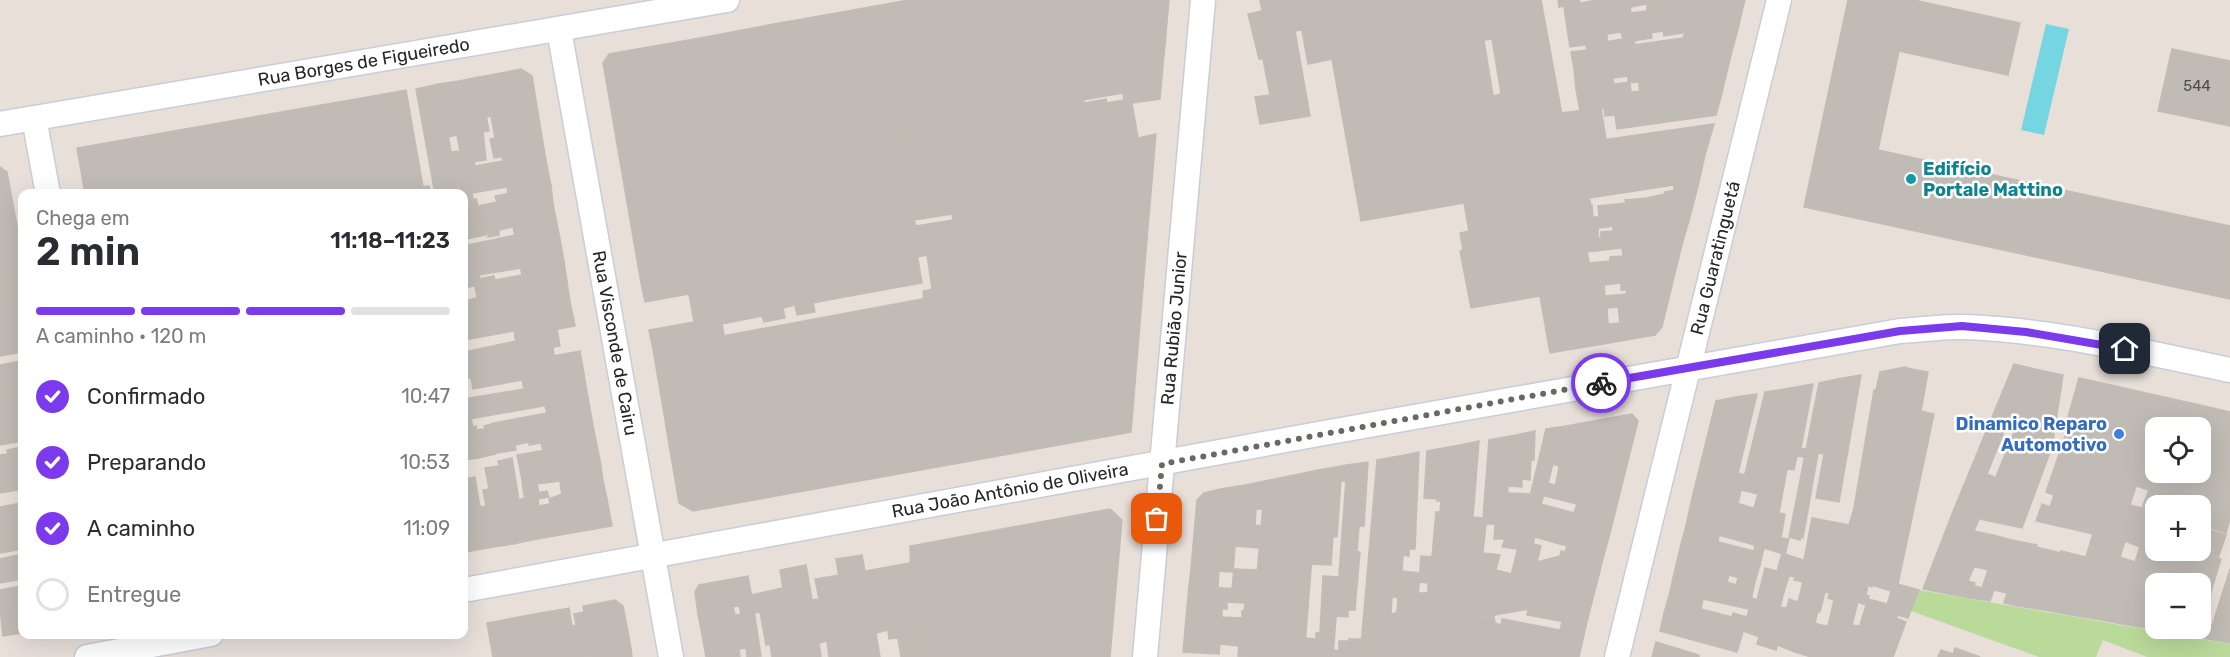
<!DOCTYPE html>
<html lang="pt">
<head>
<meta charset="utf-8">
<style>
	body { margin:0; font-family:Rubik,sans-serif; background:#f7f7f7; color:#2b2b33; height:100vh; display:flex; flex-direction:column; font-size:22px; white-space:nowrap }
	* { box-sizing:border-box; margin:0 }
	p { font-size:20px; color:#7c7c81 }
	.icon { flex:none; width:33px; height:33px; fill:none; stroke:currentColor; stroke-width:2; stroke-linecap:round; stroke-linejoin:round }
	.map { position:relative; flex:1; overflow:hidden }
	.details { position:absolute; left:18px; top:189px; width:450px; height:450px; display:flex; flex-direction:column; background:#fff; border-radius:12px; box-shadow:0 6px 24px #0002 }
	.details>* { flex:none }
	.controls { position:absolute; left:2145px; top:417px; display:grid; gap:12px }
	.controls a { display:grid; place-items:center; width:66px; height:66px; border-radius:12px; background:#fff; box-shadow:0 6px 24px #0002; font-size:30px }
	.pin { position:absolute; display:grid; place-items:center; width:51px; height:51px; color:#fff; margin:-26px; border-radius:12px; box-shadow:0 3px 9px #0006 }
	.courier { position:absolute; display:grid; place-items:center; width:60px; height:60px; margin:-30px; border:4px solid #7c3aed; border-radius:50%; background:#fff; color:#222; box-shadow:0 2px 8px #0007 }
	.summary em { font-style:normal; font-weight:600 }
	.summary div { display:flex; flex-direction:column-reverse }
	.summary { display:flex; align-items:center; justify-content:space-between; height:102px; padding:0 18px }
	h1 { font-size:39px; font-weight:600; line-height:45px }
	.bar { display:grid; grid-template-columns:repeat(4,1fr); gap:9px 6px; align-content:center; height:72px; padding:0 18px }
	.bar i { height:8px; border-radius:4px; background:#e1e1e2 }
	.bar .current { background:#7c3aed }
	.bar p { grid-column:span 4 }
	ol { padding:0 18px; list-style:none }
	li { display:flex; align-items:center; gap:18px; height:66px }
	li p { margin-inline-start:auto }
	li .icon { padding:6px; border-radius:50%; background:#7c3aed; color:#fff; stroke-width:4 }
	li:last-child { color:#7c7c81 }
	li i { width:33px; height:33px; border:3px solid #e1e1e2; border-radius:50% }
	.map>svg:first-child { display:block }
</style>
</head>
<body>
<div class="map">
<svg width="2230" height="657" viewBox="0 0 2230 657">
	<rect width="100%" height="100%" fill="#e8dfd9"/>
	<path fill="#bada9a" d="M1919,590L2230,644V657H2147L2103,640L2096,657H2039L1911,611Z"/>
	<path fill="#75d6e1" d="M2046,24L2069,29L2044,135L2021,130Z"/>
	<g fill="#c0bbb5" stroke="#c3bbb4" stroke-width="1.5" fill-rule="evenodd">
		<path d="M909,0H1067L1108,244L960,265L965,291L924,299L923,291L932,289L927,255L917,257L875,6ZM952,214L953,220L916,226L914,220Z"/>
		<path d="M1067,0H1169L1160,99L1132,103L1138,138L1156,134L1147,239L1108,244L1084,103L1106,99L1107,103L1124,100L1123,93L1083,100Z"/>
		<path d="M1260,0H1541L1604,344L1550,353L1540,296L1471,308L1460,251L1463,250L1460,233L1469,231L1464,203L1361,221L1332,59L1308,64L1302,30L1295,31L1310,116L1260,124L1255,97L1270,95L1263,59H1259L1248,14L1262,11ZM1492,39L1501,94L1493,96L1484,40Z"/>
		<path d="M1558,0H1579L1580,3L1559,7Z"/>
		<path d="M1597,0H1630L1631,17L1567,28L1564,6Z"/>
		<path d="M1630,0H1669L1630,7Z"/>
		<path d="M1669,0H1717L1743,7L1739,25L1694,13L1632,24L1631,13L1647,11V4Z"/>
		<path d="M1717,0H1745L1743,7Z"/>
		<path d="M1848,0H1914L2020,23L2008,75L1899,51L1878,150L2230,226V299L1804,207Z"/>
		<path d="M875,6L922,283L834,299L785,22Z"/>
		<path d="M1694,13L1739,25L1734,44L1689,32L1664,36L1663,31L1651,33L1652,38L1634,41L1632,24Z"/>
		<path d="M1631,17L1634,37L1623,39L1621,32L1607,34V42L1570,47L1567,28Z"/>
		<path d="M785,22L805,134L713,151L694,39Z"/>
		<path d="M1689,32L1734,44L1729,63L1685,51L1636,58L1634,45L1683,38L1685,33Z"/>
		<path d="M1634,37L1636,58L1574,69L1571,52L1587,50L1586,45Z"/>
		<path d="M694,39L733,266L641,283L603,63L609,54Z"/>
		<path d="M2172,49L2230,61V126L2158,111Z"/>
		<path d="M1685,51L1729,63L1722,93L1641,103L1636,58Z"/>
		<path d="M1636,58L1639,82L1628,83V76L1613,78L1614,85L1576,89L1574,69Z"/>
		<path d="M521,69L532,76L544,149L516,155L501,73Z"/>
		<path d="M501,73L516,155L494,158L490,139L495,138L491,116L486,117L479,77Z"/>
		<path d="M479,77L489,131L483,132L486,160L474,162L459,81Z"/>
		<path d="M459,81L474,162L453,166L451,152L460,151L457,135L448,137L439,84Z"/>
		<path d="M1630,82L1631,92L1640,91L1641,103L1580,111L1576,89Z"/>
		<path d="M439,84L451,152L458,194H435L416,89Z"/>
		<path d="M406,90L423,187L429,186L431,194H402L384,94Z"/>
		<path d="M1722,93L1716,115L1617,129L1615,115L1605,116L1604,108Z"/>
		<path d="M384,94L402,194H85L77,148Z"/>
		<path d="M1601,108L1606,139L1568,145L1561,113Z"/>
		<path d="M1714,124L1705,155L1573,174L1568,145Z"/>
		<path d="M805,134L834,299L813,303L815,312L797,315L795,305L783,308L785,318L764,322L762,316L722,324L724,335L653,349L649,330L694,322L689,294L645,302L641,283L733,266L713,151Z"/>
		<path d="M544,149L547,166L457,183L453,166L474,162L475,166L503,161L502,157Z"/>
		<path d="M1705,155L1698,186L1674,190V185L1589,198L1591,205L1579,208L1573,174Z"/>
		<path d="M547,166L551,186L508,194L507,187L472,193L473,200L464,202V194H458L457,183Z"/>
		<path d="M0,167L7,172L22,253L0,257Z"/>
		<path d="M551,186L553,204L464,221V202L476,199L478,206L497,202L495,196Z"/>
		<path d="M1698,186L1690,217L1583,230L1579,208L1592,205L1593,217H1599L1598,206L1626,203L1625,200L1647,198L1665,194V192Z"/>
		<path d="M553,204L557,224L514,232L513,227L499,230V235L488,237V233H486V235L466,239L464,221Z"/>
		<path d="M1690,217L1683,241L1587,252L1583,230L1598,228V238L1601,237V232L1613,231V226Z"/>
		<path d="M464,222L475,286L464,288Z"/>
		<path d="M557,224L561,244L471,260L468,245L515,235L514,232Z"/>
		<path d="M1147,239L1131,432L693,511L679,503L653,349L965,291L960,265Z"/>
		<path d="M1683,241L1677,265L1591,274L1589,263L1610,261V257L1623,256L1622,248Z"/>
		<path d="M561,244L564,262L521,270V268L479,275L480,279L474,280L471,260Z"/>
		<path d="M22,253V276L0,280V257Z"/>
		<path d="M564,262L567,282L477,298L474,280L494,276L495,280L522,275L521,270Z"/>
		<path d="M1677,265L1668,302L1598,309L1591,274ZM1621,283V290H1626L1627,294L1605,296L1604,285Z"/>
		<path d="M22,276V300L0,304V280Z"/>
		<path d="M567,282L570,302L481,318L477,298Z"/>
		<path d="M477,298L481,318L464,321V301Z"/>
		<path d="M22,300V323L0,327V304Z"/>
		<path d="M570,302L575,326L515,337L514,331L464,340V321Z"/>
		<path d="M1668,302L1662,327L1655,335L1604,344L1598,309L1607,308L1608,324L1620,323L1618,307Z"/>
		<path d="M22,323V352L0,356V327Z"/>
		<path d="M557,329L560,346L553,347L554,355L468,371L464,352L516,341L515,337Z"/>
		<path d="M580,351L584,374L523,385L522,380L473,389L471,378L464,379V372Z"/>
		<path d="M22,361V382L0,386V365Z"/>
		<path d="M2014,364L2039,370L2021,415L2012,412L1987,474L1996,478L1979,519L1954,509Z"/>
		<path d="M1906,367L1898,410L1896,409L1859,574L1804,560L1812,518L1849,525L1854,508L1874,390H1876L1880,372Z"/>
		<path d="M1906,368L1928,372L1921,411L1934,414L1898,584L1859,574L1896,409L1898,410Z"/>
		<path d="M2039,370L2063,375L2052,447L2022,528L1979,519Z"/>
		<path d="M584,374L588,398L464,420V399L524,389L523,385Z"/>
		<path d="M1861,375L1839,502L1816,498L1838,379Z"/>
		<path d="M2079,378L2111,385L2063,527L2036,521L2042,504L2050,507L2054,495L2046,492L2067,431H2064Z"/>
		<path d="M1838,379L1824,454L1818,453L1803,538L1801,537L1800,540L1789,537L1819,383Z"/>
		<path d="M22,382V410L0,414V386Z"/>
		<path d="M1813,384L1801,448L1806,449L1804,457L1797,456L1794,470L1787,469L1779,513L1785,514L1781,538L1789,539L1785,555L1758,546L1791,388Z"/>
		<path d="M2111,385L2164,397L2119,540L2063,527Z"/>
		<path d="M1791,388L1766,512L1754,508L1758,494L1741,490L1765,392Z"/>
		<path d="M1757,394L1738,473L1745,475L1738,503L1713,496L1736,397Z"/>
		<path d="M1736,397L1713,496L1694,490L1716,401Z"/>
		<path d="M2164,397L2191,403L2183,428H2156V445L2153,454L2156,455V472H2169L2159,506H2156V516L2122,624L2095,619L2130,505L2142,508L2149,490L2136,486ZM2125,541L2140,547L2135,562L2120,557Z"/>
		<path d="M588,398L592,420L464,443V420L471,419L473,427L476,426V430L485,429L484,426L494,423L547,413L545,406Z"/>
		<path d="M2191,403L2230,412V456L2200,549V506H2159L2169,472H2200V428H2183Z"/>
		<path d="M22,410V441L0,445V414Z"/>
		<path d="M1632,414L1638,421L1615,513L1581,505L1599,420Z"/>
		<path d="M592,420L596,441L543,451L541,443L529,445V442L515,445L513,434Z"/>
		<path d="M1599,420L1581,505L1553,498L1567,426Z"/>
		<path d="M1567,426L1559,466L1553,464L1548,483L1555,485L1553,498L1531,492L1546,429Z"/>
		<path d="M1535,431L1534,460H1531L1530,480L1522,479V487L1508,486L1511,436Z"/>
		<path d="M513,434L516,450L497,453L494,438Z"/>
		<path d="M1511,436L1505,539H1494L1495,524H1486L1483,553L1500,555L1490,591L1444,600L1455,446L1479,441L1473,517L1483,518L1489,440Z"/>
		<path d="M494,438L496,454L478,458L475,441Z"/>
		<path d="M475,441L478,458L464,460V443Z"/>
		<path d="M596,441L600,460L521,474L517,455Z"/>
		<path d="M1455,446L1444,600L1418,606L1419,593H1428V583L1419,582L1421,556L1432,557L1436,512H1440L1441,501H1437L1438,499L1424,498L1427,451Z"/>
		<path d="M22,447V469L0,473V455L8,454L7,450Z"/>
		<path d="M1419,452L1415,549H1409V556L1403,555L1402,571L1393,570L1400,456Z"/>
		<path d="M1400,456L1391,614L1381,657H1360L1377,460Z"/>
		<path d="M2230,456V520L2226,533L2208,527Z"/>
		<path d="M512,458L519,500L525,498L532,540L513,544L498,461Z"/>
		<path d="M600,460L603,481L561,489L560,481L537,484L539,493L524,495L521,474Z"/>
		<path d="M1368,462L1364,526H1359L1357,552H1360L1355,610H1348V617L1336,616L1347,465Z"/>
		<path d="M1347,465L1346,481H1341L1337,537H1333L1331,565L1311,564L1319,470Z"/>
		<path d="M499,466L513,544L494,547L483,490L489,489L485,468Z"/>
		<path d="M22,469V489L0,493V473Z"/>
		<path d="M1319,470L1304,657H1250L1265,481Z"/>
		<path d="M475,477L480,507L487,506L494,547L471,551L464,510V479Z"/>
		<path d="M603,481L607,499L528,513L524,495L547,491L549,497L538,499L539,506L550,504L549,499L562,494L561,489Z"/>
		<path d="M1265,481L1263,509H1256L1255,525L1261,526L1259,548L1235,546L1240,486Z"/>
		<path d="M1240,486L1233,572L1215,571L1221,489Z"/>
		<path d="M1221,489L1215,571L1191,569L1197,500L1204,493Z"/>
		<path d="M1694,490L1766,512L1762,527L1690,507Z"/>
		<path d="M1531,492L1544,495L1541,504L1574,513L1577,504L1615,513L1609,537L1525,516Z"/>
		<path d="M1508,493L1530,494L1517,549L1502,547L1505,539Z"/>
		<path d="M607,499L612,526L532,540L528,513Z"/>
		<path d="M22,503V526L0,530V507Z"/>
		<path d="M1690,507L1762,527L1758,546L1686,526Z"/>
		<path d="M1110,509L1122,520L1110,657H913L910,546Z"/>
		<path d="M1954,509L1979,519L1974,531L1948,594L1923,589Z"/>
		<path d="M464,510L471,551L464,553Z"/>
		<path d="M1525,516L1609,537L1602,562L1565,552L1567,546L1535,537L1533,544L1520,540Z"/>
		<path d="M2156,516V550H2200L2190,584H2170L2138,573Z"/>
		<path d="M22,526V549L0,553V530Z"/>
		<path d="M1686,526L1719,535L1718,542L1754,551L1755,545L1764,548L1760,565L1681,544Z"/>
		<path d="M2207,529L2226,535L2218,558L2221,559L2204,615L2200,614V584H2190Z"/>
		<path d="M1974,531L1993,535L1981,568L1974,567L1968,581L1975,583L1970,598L1948,594Z"/>
		<path d="M2093,534L2119,540L2095,619L2070,615L2076,589Z"/>
		<path d="M1993,535L2012,540L1990,601L1970,598L1975,586L1982,588L1988,570L1981,568Z"/>
		<path d="M1520,540L1541,546L1537,562L1560,556L1561,551L1602,562L1599,575L1567,581L1565,574L1508,587Z"/>
		<path d="M2012,540L2037,545L2018,606L2004,603L2007,593L1994,590Z"/>
		<path d="M1681,544L1760,565L1755,582L1677,561Z"/>
		<path d="M2036,547L2061,553L2044,610L2018,606Z"/>
		<path d="M2061,551L2086,557L2070,615L2044,610Z"/>
		<path d="M1782,553L1800,559L1795,577L1789,576L1784,592L1780,607L1787,608L1776,650L1757,644Z"/>
		<path d="M22,554V579L0,583V559Z"/>
		<path d="M862,555L876,633L880,657H852L836,559Z"/>
		<path d="M1800,559L1819,564L1795,652L1777,645L1789,599L1798,602L1803,582L1794,580Z"/>
		<path d="M1677,561L1729,575L1727,582L1736,585L1738,578L1755,582L1751,600L1673,578Z"/>
		<path d="M910,563L913,657H901L898,638L889,639L888,630L876,633L865,571Z"/>
		<path d="M1819,564L1836,568L1829,593L1825,592L1820,612L1818,611L1815,623L1821,625L1811,657L1795,652Z"/>
		<path d="M806,565L815,616L807,618L812,644L819,643L821,657H794L780,570Z"/>
		<path d="M1765,568L1777,571L1760,637L1743,631L1752,598L1757,600Z"/>
		<path d="M1836,568L1854,573L1830,657H1812L1821,625L1828,626L1834,600L1828,598Z"/>
		<path d="M1191,569L1219,571L1218,588L1189,586Z"/>
		<path d="M1234,569L1258,570L1256,590L1232,589Z"/>
		<path d="M2230,569V643L2208,639Z"/>
		<path d="M1393,570L1420,573L1418,599L1392,597Z"/>
		<path d="M1496,570L1512,574L1508,587L1490,591Z"/>
		<path d="M1854,573L1874,578L1872,587L1868,585L1866,595L1869,596L1866,605L1858,602L1852,625L1859,626L1850,657H1830Z"/>
		<path d="M2138,573L2170,584H2156V628H2175L2174,633L2122,624Z"/>
		<path d="M1565,574L1567,581L1599,575L1593,598L1385,634L1391,614L1445,599Z"/>
		<path d="M839,575L852,657H829L827,641L819,643L812,600L819,599L815,579Z"/>
		<path d="M748,576L753,603L698,614L695,592L699,585Z"/>
		<path d="M1323,576L1339,577L1333,657H1304L1305,638L1316,639V633H1320Z"/>
		<path d="M1673,578L1751,600L1749,609L1703,599L1702,604L1669,596Z"/>
		<path d="M1874,578L1894,583L1891,591L1872,585Z"/>
		<path d="M1894,583L1919,590L1908,618L1898,615L1896,618L1906,622L1893,657H1870Z"/>
		<path d="M22,586V605L0,609V590Z"/>
		<path d="M1189,586L1256,590L1254,611H1244L1245,603L1227,602V609L1187,607Z"/>
		<path d="M783,588L794,657H772L770,644L766,645L760,612L754,613L751,595Z"/>
		<path d="M1669,596L1702,604L1701,609L1732,617L1733,613L1747,617L1742,635L1664,613Z"/>
		<path d="M1398,597L1418,599V606L1397,612Z"/>
		<path d="M1593,598L1586,626L1527,615L1528,610Z"/>
		<path d="M1868,599L1887,604L1870,657H1850Z"/>
		<path d="M615,600L623,606L628,632L558,644L552,611L569,608L572,626L576,625L574,614L584,612L583,606Z"/>
		<path d="M753,603L757,630L703,640L698,614L733,607L735,615L741,614L739,605Z"/>
		<path d="M22,605V633L3,636L0,609Z"/>
		<path d="M1187,607L1222,609V617L1242,618V611H1254L1252,635L1185,630Z"/>
		<path d="M552,611L560,657H493L487,623Z"/>
		<path d="M1664,613L1742,635L1737,652L1660,631Z"/>
		<path d="M815,616L819,643L812,644L807,618Z"/>
		<path d="M1494,616L1495,623L1501,625L1502,619L1560,630L1562,622L1586,626L1579,657L1425,627Z"/>
		<path d="M2200,622L2213,625L2208,639L2174,633L2175,628H2200Z"/>
		<path d="M1425,627L1579,657H1381L1385,634Z"/>
		<path d="M757,630L761,656L747,657L746,648L739,649L740,657H706L703,640Z"/>
		<path d="M1185,630L1252,635L1250,657L1238,656L1239,646L1220,644L1219,654L1183,652Z"/>
		<path d="M628,632L631,649L583,657H560L558,644Z"/>
		<path d="M1349,639H1361L1360,657H1333L1334,650L1339,651V641H1349Z"/>
		<path d="M1656,642L1699,655V657H1652Z"/>
		<path d="M1955,648L1980,657H1938L1941,650L1953,654Z"/>
		<path d="M631,649L632,657H583Z"/>
	</g>
	<g fill="none" stroke-linecap="round" stroke-linejoin="round">
		<defs>
			<g id="street">
				<path id="s1" d="M559,30L671,657"/>
				<path d="M34,118L48,194"/>
				<path id="s2" d="M0,124L727,0"/>
				<path id="s3" d="M464,590L1324,433L1900,331C1921,330 1943,326 1964,327C2054,330 2142,352 2230,370"/>
				<path d="M87,657L211,634"/>
				<path id="s4" d="M1145,657L1203,0"/>
				<path id="s5" d="M1617,657L1779,0"/>
			</g>
		</defs>
		<use href="#street" stroke="#c8cdd7" stroke-width="27"/>
		<use href="#street" stroke="#fff" stroke-width="24"/>
	</g>
	<g fill="none" stroke-linecap="round" stroke-linejoin="round">
		<path stroke="#6b6765" stroke-width="6" stroke-dasharray="0 10.8" d="M1157,519L1162,464L1601,383"/>
		<path stroke="#7c3aed" stroke-width="8" d="M1601,383L1900,331L1962,326L2026,332L2125,349"/>
	</g>
	<circle fill="#0f9aa8" stroke="#fff" stroke-width="2" cx="1911" cy="179" r="6"/>
	<circle fill="#3f7fe0" stroke="#fff" stroke-width="2" cx="2119" cy="434" r="6"/>
	<g text-anchor="middle" dominant-baseline="central" stroke-width="5" stroke-linejoin="round" paint-order="stroke">
		<g font-size="15" fill="#4d4c4a">
			<text x="2197" y="86">544</text>
		</g>
		<g font-size="18" fill="#272727" stroke="#fff">
			<text stroke="none"><textPath href="#s2" startOffset="369">Rua Borges de Figueiredo</textPath></text>
			<text stroke="none"><textPath href="#s5" startOffset="411">Rua Guaratinguetá</textPath></text>
			<text stroke="none"><textPath href="#s4" startOffset="330">Rua Rubião Junior</textPath></text>
			<text stroke="none"><textPath href="#s1" startOffset="318">Rua Visconde de Cairu</textPath></text>
			<text stroke="none"><textPath href="#s3" startOffset="555">Rua João Antônio de Oliveira</textPath></text>
		</g>
		<g font-size="18" font-weight="bold" fill="#0d838f" stroke="#fff" text-anchor="start">
			<text x="1923" y="169">Edifício<tspan x="1923" dy="21">Portale Mattino</tspan></text>
		</g>
		<g font-size="18" font-weight="bold" fill="#366cbe" stroke="#fff" text-anchor="end">
			<text x="2107" y="424">Dinamico Reparo<tspan x="2107" dy="21">Automotivo</tspan></text>
		</g>
	</g>
</svg>
<div class="controls">
<a><svg class="icon" aria-label="locate" viewBox="0 0 24 24"><circle cx="12" cy="12" r="6"/><path d="M12 2v4M12 18v4M2 12h4M18 12h4"/></svg></a>
<a>+</a>
<a>−</a>
</div>
<div class="pin" style="left:1157px;top:519px;background:#ea580c"><svg class="icon" aria-label="bag" viewBox="0 0 24 24"><path d="M5 8h14l-1 12H6zM9 8a3 3 0 0 1 6 0"/></svg></div>
<div class="pin" style="left:2125px;top:349px;background:#1f2937"><svg class="icon" aria-label="home" viewBox="0 0 24 24"><path d="M3 11l9-7 9 7M6 9v11h12V9"/></svg></div>
<div class="courier" style="left:1601px;top:383px"><svg class="icon" aria-label="bike" viewBox="0 0 24 24"><circle cx="6" cy="16" r="4"/><circle cx="18" cy="16" r="4"/><path d="M6 16l4-8h5l3 8M10 8l3 8H6M13 5h3"/></svg></div>
<section class="details">
<div class="summary"><div><h1>2 min</h1><p>Chega em</p></div><em>11:18–11:23</em></div>
<div class="bar"><i class="current"></i><i class="current"></i><i class="current"></i><i></i><p>A caminho · 120 m</p></div>
<ol>
<li><svg class="icon" aria-label="check" viewBox="0 0 24 24"><path d="M5 12l5 5 9-10"/></svg>Confirmado<p>10:47</p></li>
<li><svg class="icon" aria-label="check" viewBox="0 0 24 24"><path d="M5 12l5 5 9-10"/></svg>Preparando<p>10:53</p></li>
<li><svg class="icon" aria-label="check" viewBox="0 0 24 24"><path d="M5 12l5 5 9-10"/></svg>A caminho<p>11:09</p></li>
<li><i></i>Entregue</li>
</ol>
</section>
</div>
</body>
</html>
